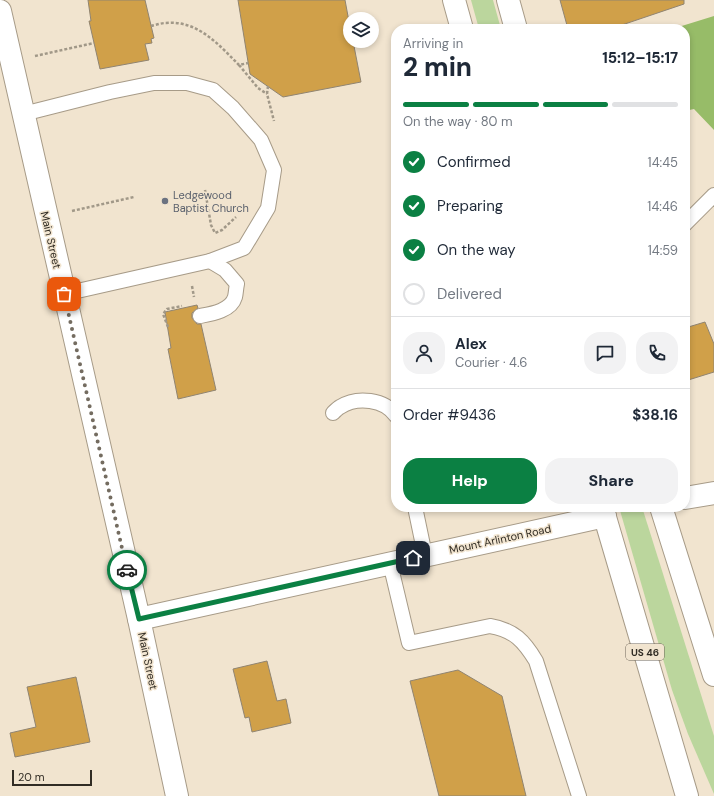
<!DOCTYPE html>
<html lang="en">
<head>
<meta charset="utf-8">
<style>
	body { margin:0; font-family:"DM Sans",sans-serif; background:#f2f2f3; color:#1f2937; height:100vh; display:flex; flex-direction:column; font-size:15px; white-space:nowrap }
	* { box-sizing:border-box; margin:0 }
	p { font-size:13px; color:#747a83 }
	.icon { flex:none; width:22px; height:22px; fill:none; stroke:currentColor; stroke-width:2; stroke-linecap:round; stroke-linejoin:round }
	.map { position:relative; flex:1; overflow:hidden }
	.sheet { position:absolute; left:391px; top:24px; width:299px; height:488px; display:flex; flex-direction:column; background:#fff; border-radius:16px; box-shadow:0 2px 6px #0003 }
	.sheet>* { flex:none }
	.buttons { position:absolute; left:343px; top:12px; display:grid; gap:8px }
	.buttons a { display:grid; place-items:center; width:36px; height:36px; border-radius:50%; background:#fff; box-shadow:0 2px 6px #0003; font-size:20px }
	.scale { position:absolute; left:12px; bottom:10px; width:80px; box-sizing:border-box; padding-left:4px; border:2px solid #312c24; border-top:0; font-size:11px; line-height:14px; white-space:nowrap; color:#312c24; -webkit-text-stroke:3px #f1e4cf; paint-order:stroke }
	.pin { position:absolute; display:grid; place-items:center; width:34px; height:34px; color:#fff; margin:-17px; border-radius:8px; box-shadow:0 2px 6px #0006 }
	.courier { position:absolute; display:grid; place-items:center; width:40px; height:40px; margin:-20px; border:3px solid #0b8043; border-radius:50%; background:#fff; color:#222; box-shadow:0 1px 5px #0007 }
	.head em { font-style:normal; font-weight:800 }
	.head div { display:flex; flex-direction:column-reverse }
	.head { display:flex; align-items:center; justify-content:space-between; height:68px; padding:0 12px }
	h1 { font-size:26px; font-weight:800; line-height:30px }
	.bar { display:grid; grid-template-columns:repeat(4,1fr); gap:6px 4px; align-content:center; height:48px; padding:0 12px }
	.bar i { height:5px; border-radius:3px; background:#e0e1e3 }
	.bar .selected { background:#0b8043 }
	.bar p { grid-column:span 4 }
	.line { display:flex; align-items:center; gap:10px; padding:0 12px; border-top:1px solid #e0e1e3 }
	.line div { flex:1 }
	.round { display:grid; place-items:center; flex:none; width:42px; height:42px; border-radius:16px; background:#f2f2f3 }
	ol { padding:0 12px; list-style:none }
	li { display:flex; align-items:center; gap:12px; height:44px }
	li p { margin-inline-start:auto }
	li .icon { padding:4px; border-radius:50%; background:#0b8043; color:#fff; stroke-width:4 }
	li:last-child { color:#747a83 }
	li i { width:22px; height:22px; border:2px solid #e0e1e3; border-radius:50% }
	.cta { display:flex; gap:8px; margin-top:auto; padding:8px 12px }
	.cta a { flex:1; height:46px; border-radius:16px; background:#0b8043; color:#fff; font-size:16px; font-weight:800; line-height:46px; text-align:center }
	.cta a+a { background:#f2f2f3; color:#1f2937 }
	.map>svg:first-child { display:block }
</style>
</head>
<body>
<div class="map">
<svg width="714" height="796" viewBox="0 0 714 796">
	<rect width="100%" height="100%" fill="#f1e4cf"/>
	<g fill="#bbd69d">
		<path d="M471,0H493L501,29H479Z"/>
		<path d="M619,507H642L714,736V794L688,734L672,690Z"/>
	</g>
	<path fill="#97bc68" d="M714,16V130L694,109L685,111V29H672Z"/>
	<g fill="#d0a049" stroke="#908471">
		<path d="M88,0H145L154,38L151,39L152,43L145,44L149,60L100,69L89,21H91Z"/>
		<path d="M238,0H345L350,27V41H353L361,82L283,97L250,74Z"/>
		<path d="M560,0H684V4L610,29H568Z"/>
		<path d="M197,305L198,308L192,313V318L197,324H201L216,390L178,399L168,349L171,348L165,312Z"/>
		<path d="M705,322L714,344V372L685,381V328Z"/>
		<path d="M267,661L277,701L286,699L291,723L252,732L249,717L245,718L233,669Z"/>
		<path d="M458,670L502,696L526,796H439L410,681Z"/>
		<path d="M76,677L90,742L15,757L10,733L36,727L27,687Z"/>
	</g>
	<g fill="none" stroke-linecap="round" stroke-linejoin="round">
		<defs>
			<g id="lane">
				<path d="M23,114L110,92L154,83H187L213,90L233,108L261,140L274,170L268,208L244,248L210,261L64,294"/>
				<path d="M685,224L714,195"/>
				<path d="M200,316C211,314 231,311 235,297C236,293 236,288 237,284L225,270L210,261"/>
				<path d="M333,413C335,411 338,408 340,407C357,396 385,399 396,416"/>
				<path d="M415,507L425,555"/>
				<path d="M390,563L409,643L490,626C514,630 524,641 536,661L579,796"/>
			</g>
			<g id="secondary">
				<path d="M0,11L139,619L177,796"/>
				<path d="M685,498L714,493"/>
				<path d="M139,619L605,516"/>
			</g>
			<g id="highway">
				<path d="M454,0L462,29"/>
				<path d="M508,0L516,29"/>
				<path d="M602,507L687,796"/>
				<path d="M661,507L714,675"/>
			</g>
		</defs>
		<use href="#lane" stroke="#a79b88" stroke-width="16"/>
		<use href="#secondary" stroke="#a79b88" stroke-width="24"/>
		<use href="#highway" stroke="#a79b88" stroke-width="24"/>
		<g stroke="#a19888" stroke-width="2.5" stroke-dasharray="3 2" stroke-linecap="butt">
			<path d="M151,26C156,25 161,23 166,23C198,20 219,45 239,65L248,63"/>
			<path d="M35,56L94,43"/>
			<path d="M239,65L258,88L267,94"/>
			<path d="M268,86L267,94L274,121"/>
			<path d="M205,190L211,225L215,233L222,230L236,217"/>
			<path d="M72,211L134,197"/>
			<path d="M192,286L194,297"/>
			<path d="M168,327L163,314L167,309L182,306"/>
		</g>
		<use href="#lane" stroke="#fff" stroke-width="14"/>
		<use href="#secondary" stroke="#fff" stroke-width="22"/>
		<use href="#highway" stroke="#fff" stroke-width="22"/>
	</g>
	<g fill="none" stroke-linecap="round" stroke-linejoin="round">
		<path stroke="#746c60" stroke-width="4" stroke-dasharray="0 7.2" d="M64,294L127,570"/>
		<path stroke="#0b8043" stroke-width="5" d="M127,570L139,619L413,558"/>
	</g>
	<circle fill="#6b7280" stroke="#f1e4cf" stroke-width="1.5" cx="165" cy="201" r="4"/>
	<g text-anchor="middle" dominant-baseline="central" stroke-width="3" stroke-linejoin="round" paint-order="stroke">
		<rect fill="#f1e4cf" stroke="#6b6357" stroke-width="1" x="626" y="644" width="38" height="16" rx="3"/>
		<g font-size="10" font-weight="bold" fill="#312c24">
			<text x="645" y="652">US 46</text>
		</g>
		<g font-size="11" fill="#5b616d" stroke="#f1e4cf" text-anchor="start">
			<text x="173" y="195">Ledgewood<tspan x="173" dy="13">Baptist Church</tspan></text>
		</g>
		<g font-size="11" fill="#312c24" stroke="#f1e4cf">
			<text transform="translate(51 240) rotate(77)">Main Street</text>
			<text transform="translate(500 539) rotate(-12)">Mount Arlinton Road</text>
			<text transform="translate(148 661) rotate(78)">Main Street</text>
		</g>
	</g>
</svg>
<div class="buttons">
<a><svg class="icon" aria-label="layers" viewBox="0 0 24 24"><path d="M12 4l9 5-9 5-9-5zM3 14l9 5 9-5"/></svg></a>
</div>
<div class="scale">20 m</div>
<div class="pin" style="left:64px;top:294px;background:#ea580c"><svg class="icon" aria-label="bag" viewBox="0 0 24 24"><path d="M5 8h14l-1 12H6zM9 8a3 3 0 0 1 6 0"/></svg></div>
<div class="pin" style="left:413px;top:558px;background:#1f2937"><svg class="icon" aria-label="home" viewBox="0 0 24 24"><path d="M3 11l9-7 9 7M6 9v11h12V9"/></svg></div>
<div class="courier" style="left:127px;top:570px"><svg class="icon" aria-label="car" viewBox="0 0 24 24"><path d="M5 17H2v-5l4-1 3-4h7l3 4 3 1v5h-3M9 17h6M6 11h13"/><circle cx="7" cy="17" r="2"/><circle cx="17" cy="17" r="2"/></svg></div>
<section class="sheet">
<div class="head"><div><h1>2 min</h1><p>Arriving in</p></div><em>15:12–15:17</em></div>
<div class="bar"><i class="selected"></i><i class="selected"></i><i class="selected"></i><i></i><p>On the way · 80 m</p></div>
<ol>
<li><svg class="icon" aria-label="check" viewBox="0 0 24 24"><path d="M5 12l5 5 9-10"/></svg>Confirmed<p>14:45</p></li>
<li><svg class="icon" aria-label="check" viewBox="0 0 24 24"><path d="M5 12l5 5 9-10"/></svg>Preparing<p>14:46</p></li>
<li><svg class="icon" aria-label="check" viewBox="0 0 24 24"><path d="M5 12l5 5 9-10"/></svg>On the way<p>14:59</p></li>
<li><i></i>Delivered</li>
</ol>
<div class="line" style="height:72px"><a class="round"><svg class="icon" aria-label="person" viewBox="0 0 24 24"><circle cx="12" cy="8" r="4"/><path d="M4 21q1-7 8-7t8 7"/></svg></a><div><b>Alex</b><p>Courier · 4.6</p></div><a class="round"><svg class="icon" aria-label="chat" viewBox="0 0 24 24"><path d="M4 5h16v11H9l-5 4z"/></svg></a><a class="round"><svg class="icon" aria-label="phone" viewBox="0 0 24 24"><path d="M5 4h4l2 5-3 2q2 4 5 5l2-3 5 2v4C11 20 4 13 5 4z"/></svg></a></div>
<div class="line" style="height:52px"><div>Order #9436</div><b>$38.16</b></div>
<div class="cta"><a>Help</a><a>Share</a></div>
</section>
</div>
</body>
</html>
